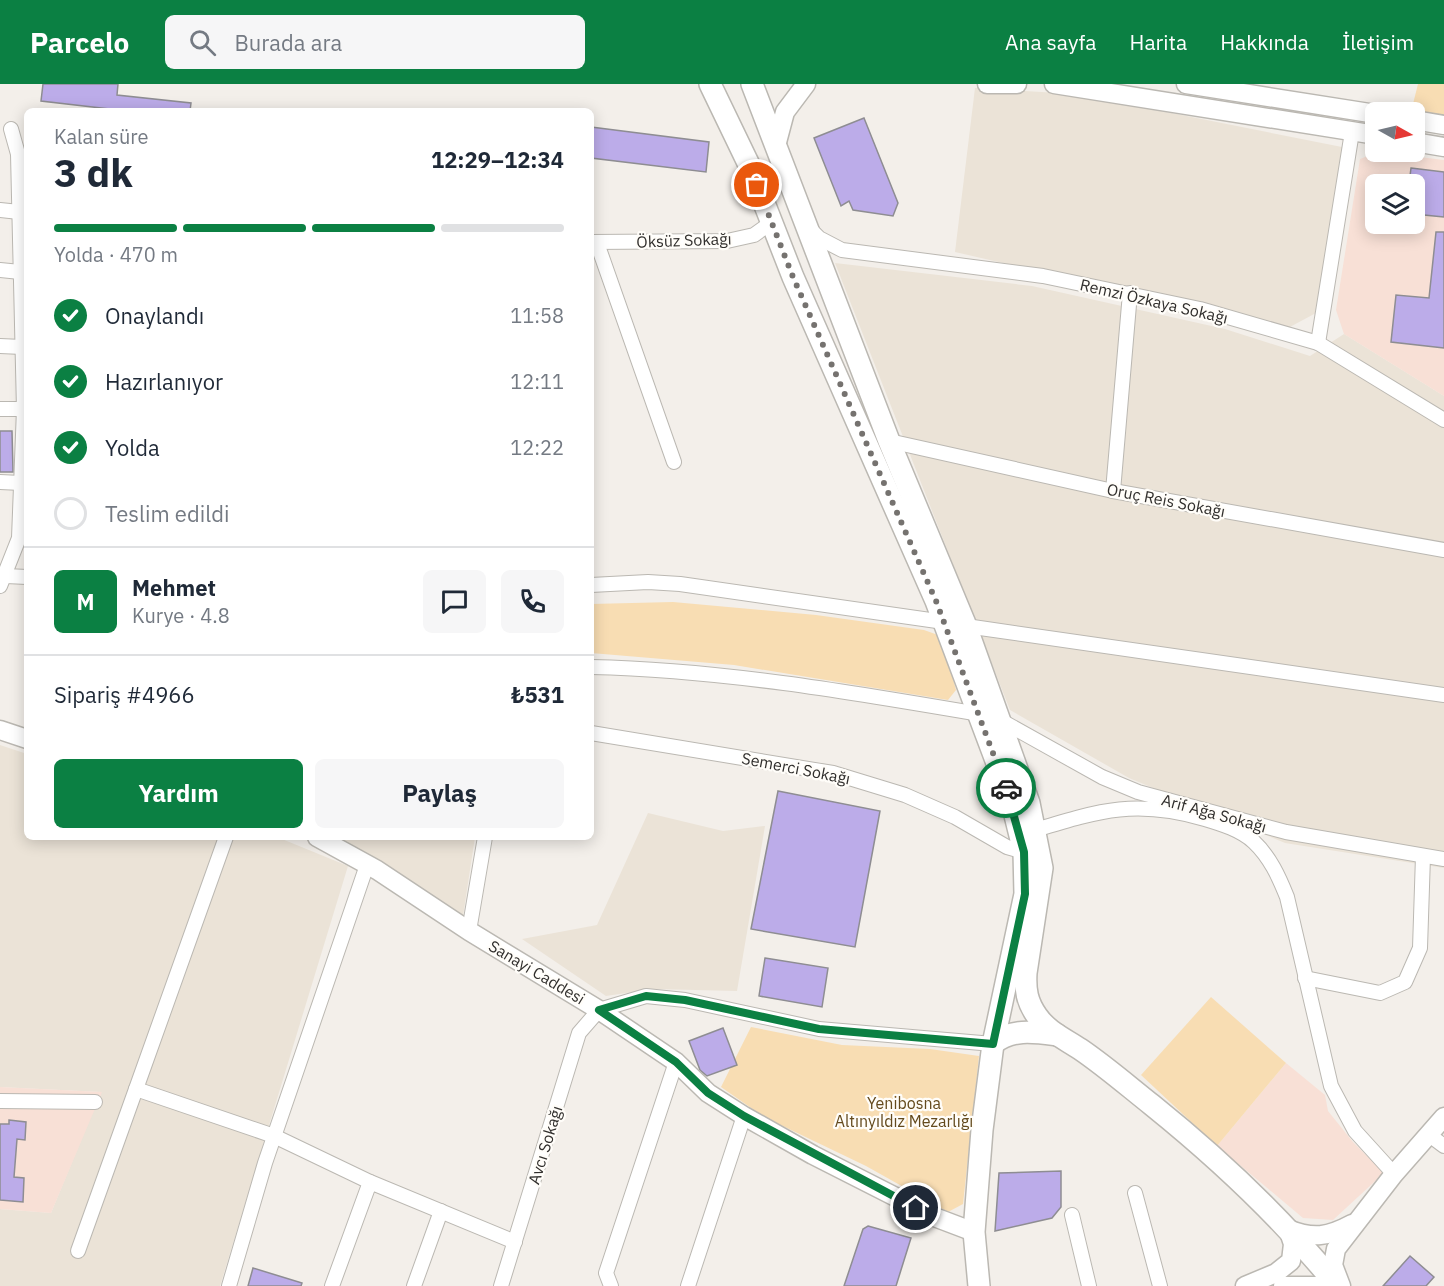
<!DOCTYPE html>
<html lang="tr">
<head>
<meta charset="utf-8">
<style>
	body { margin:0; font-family:"IBM Plex Sans",sans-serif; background:#f6f6f7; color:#1f2937; height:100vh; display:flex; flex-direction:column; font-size:22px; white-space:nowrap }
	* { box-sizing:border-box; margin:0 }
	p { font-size:20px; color:#747a83 }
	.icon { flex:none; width:33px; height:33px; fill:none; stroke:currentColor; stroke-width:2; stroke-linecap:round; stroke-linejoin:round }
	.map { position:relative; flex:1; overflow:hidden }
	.sheet { position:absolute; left:24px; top:24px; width:570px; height:732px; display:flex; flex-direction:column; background:#fff; border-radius:9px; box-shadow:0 3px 15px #0003 }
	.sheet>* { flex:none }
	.needle { width:39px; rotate:98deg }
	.controls { position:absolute; left:1365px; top:18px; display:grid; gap:12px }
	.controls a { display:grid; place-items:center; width:60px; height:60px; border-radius:9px; background:#fff; box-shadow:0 3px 15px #0003; font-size:30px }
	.pin { position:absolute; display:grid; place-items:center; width:51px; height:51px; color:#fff; margin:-26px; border:3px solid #fff; border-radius:50%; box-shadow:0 2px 6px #0007 }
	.courier { position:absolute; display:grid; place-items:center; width:60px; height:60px; margin:-30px; border:4px solid #0b8043; border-radius:50%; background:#fff; color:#222; box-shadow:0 2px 8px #0007 }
	.head em { font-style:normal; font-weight:700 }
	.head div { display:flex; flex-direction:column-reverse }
	.head { display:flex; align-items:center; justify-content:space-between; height:102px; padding:0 30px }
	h1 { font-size:39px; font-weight:700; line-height:45px }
	.bar { display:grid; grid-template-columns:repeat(4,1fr); gap:9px 6px; align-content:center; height:72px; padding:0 30px }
	.bar i { height:8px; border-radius:4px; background:#e0e1e3 }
	.bar .on { background:#0b8043 }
	.bar p { grid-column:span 4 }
	.line { display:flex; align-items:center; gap:15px; padding:0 30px; border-top:2px solid #e0e1e3 }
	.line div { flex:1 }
	.round { display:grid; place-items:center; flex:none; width:63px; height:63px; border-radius:9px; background:#f6f6f7 }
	ol { padding:0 30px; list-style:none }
	li { display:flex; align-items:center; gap:18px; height:66px }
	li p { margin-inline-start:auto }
	li .icon { padding:6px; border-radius:50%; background:#0b8043; color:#fff; stroke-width:4 }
	li:last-child { color:#747a83 }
	li i { width:33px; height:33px; border:3px solid #e0e1e3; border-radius:50% }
	.primary-button { display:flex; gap:12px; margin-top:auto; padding:12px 30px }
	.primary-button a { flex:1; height:69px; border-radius:9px; background:#0b8043; color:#fff; font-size:24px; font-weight:700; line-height:69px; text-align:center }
	.primary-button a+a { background:#f6f6f7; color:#1f2937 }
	header { display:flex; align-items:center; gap:36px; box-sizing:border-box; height:84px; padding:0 30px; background:#0b8043; color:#fff }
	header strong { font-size:28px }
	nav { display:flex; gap:33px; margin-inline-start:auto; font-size:21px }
	.search { width:420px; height:54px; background:#f6f6f7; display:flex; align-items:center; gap:15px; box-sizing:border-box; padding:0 21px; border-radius:9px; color:#747a83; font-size:22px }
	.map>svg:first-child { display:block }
</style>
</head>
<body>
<header>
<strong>Parcelo</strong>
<div class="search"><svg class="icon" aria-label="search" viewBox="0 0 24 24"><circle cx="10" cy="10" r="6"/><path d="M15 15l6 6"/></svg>Burada ara</div>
<nav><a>Ana sayfa</a><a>Harita</a><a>Hakkında</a><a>İletişim</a></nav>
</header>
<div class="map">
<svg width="1444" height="1202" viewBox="0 0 1444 1202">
	<rect width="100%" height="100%" fill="#f3efea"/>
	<g fill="#ebe3d7">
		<path d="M975,4L1076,10L1347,64L1316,229L1288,244L955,168Z"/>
		<path d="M835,179L1032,202L1225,245L1310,272L1344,250L1444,312V784L1285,759L1129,694L1010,626Z"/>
		<path d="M0,661L27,670V753H277L348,782L220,1202H0V1125L51,1129L101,1008L0,1003Z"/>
		<path d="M648,729L723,747L765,742L737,907L653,905L606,912L522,855L597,841Z"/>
		<path d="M326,753H475L463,832Z"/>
	</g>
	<g fill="#f8e0d6" fill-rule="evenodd">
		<path d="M1378,68L1444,76V312L1344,250L1336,226L1360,75ZM1376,100H1414V140H1376Z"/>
		<path d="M1286,979L1325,1011L1328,1027L1353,1058L1384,1089L1333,1136L1303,1134L1217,1062Z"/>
		<path d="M0,1003L102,1008L51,1129L0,1125Z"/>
	</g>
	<g fill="#f8ddb3">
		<path d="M1418,0H1444V31L1411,28Z"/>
		<path d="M673,518L816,531L924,546L938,551L945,564L956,606L948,616L734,581L591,569V520Z"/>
		<path d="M1211,913L1286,979L1217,1062L1141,991Z"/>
		<path d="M751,943L842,961L930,965L979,972L963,1120L948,1128L866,1082L764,1033L721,1003Z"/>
	</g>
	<g fill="#bcace9" stroke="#8e8d92" stroke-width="1.5">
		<path d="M43,0H118L117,11L191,19L190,27H127L41,17Z"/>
		<path d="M864,34L898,119L893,132L853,126L849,117L841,122L814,54Z"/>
		<path d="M591,43L709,58L706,88L591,74Z"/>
		<path d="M1411,84L1444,88V133L1414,130V100H1409Z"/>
		<path d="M1436,148H1444V264L1391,258L1396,211L1429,214Z"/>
		<path d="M0,347H12L13,388H0Z"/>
		<path d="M778,707L880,727L855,863L751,845Z"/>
		<path d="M765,874L828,884L822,923L759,912Z"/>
		<path d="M723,944L737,981L707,992L700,986L689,957Z"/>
		<path d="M9,1036L26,1038L25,1056L17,1055L14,1093L24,1094L23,1118L0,1116V1040H9Z"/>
		<path d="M1061,1087V1123L1052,1134L995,1147L999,1089Z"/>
		<path d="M868,1142L911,1154L896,1202H844L863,1145Z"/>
		<path d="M1410,1172L1434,1193L1426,1202H1383Z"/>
		<path d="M253,1184L302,1199L301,1202H248Z"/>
	</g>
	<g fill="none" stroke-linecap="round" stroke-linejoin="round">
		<defs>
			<g id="street">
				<path d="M0,126L19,128"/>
				<path d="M809,144L819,154L842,166L1043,192L1200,225L1318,259L1444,336"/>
				<path d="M591,158L727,157L754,151L772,138"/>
				<path d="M597,159L674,378"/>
				<path d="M0,186L20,188"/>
				<path d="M1318,259L1352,48"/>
				<path d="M0,262L22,263"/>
				<path d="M0,325H27"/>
				<path d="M889,357L1113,407L1444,466"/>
				<path d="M0,398L21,399"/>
				<path d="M1113,407L1130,209"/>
				<path d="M6,492L27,493"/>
				<path d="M591,501L648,498L680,500L944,538"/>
				<path d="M0,502L19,454L24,325L18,70L11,45"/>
				<path d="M966,542L1444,611"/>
				<path d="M591,583C722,586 850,608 979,630"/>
				<path d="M1000,636L1102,693L1138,708L1286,748L1444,775"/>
				<path d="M591,649L833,689L905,711L955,733L1007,763L1024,768"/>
				<path d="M1035,746C1101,726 1137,715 1205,735C1222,740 1241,746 1254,758C1270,773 1279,793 1287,813L1331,1002L1355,1047L1394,1090"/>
				<path d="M226,753L136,1005L274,1052L370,1098"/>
				<path d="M469,847L485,753"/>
				<path d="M1305,894L1380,909L1405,898L1420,864L1423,772"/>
				<path d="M0,1017L95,1018"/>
				<path d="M1428,1050L1444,1062"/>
				<path d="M1135,1109L1160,1202"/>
				<path d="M1072,1131L1089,1202"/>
				<path d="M78,1167L136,1005"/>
				<path d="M229,1202L265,1079L367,781"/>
				<path d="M332,1202L370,1098L515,1158"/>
				<path d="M414,1202L441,1127"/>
				<path d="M501,1202L579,949L599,926L646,912L685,916L819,945L993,960"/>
				<path d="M611,1202L606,1189L676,978"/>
				<path d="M688,1202L744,1032"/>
			</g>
			<g id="secondary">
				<path d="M987,0H1017"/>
				<path d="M1054,0L1376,51"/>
				<path d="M1186,0L1376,30"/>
				<path d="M1414,36L1444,41"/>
				<path d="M1414,58L1444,63"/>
				<path d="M776,62L785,28L806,0"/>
				<path d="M0,646L27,655"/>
				<path d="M317,753L377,786L469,847L599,926L676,978L708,1009L744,1032L813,1071L937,1134L974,1148"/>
				<path d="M1288,1145C1313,1155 1328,1153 1352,1140"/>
				<path d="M1245,1202L1276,1189L1291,1177L1293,1160L1288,1145"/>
				<path d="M1283,1202H1320"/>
				<path d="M1341,1202L1333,1181L1336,1165L1394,1090L1444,1033"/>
			</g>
			<g id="primary">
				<path d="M710,0L750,83L793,193L936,517L1012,719L1024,768L1025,810L993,960L982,1046L974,1148L979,1202"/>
				<path d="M752,0L889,357L966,542L1029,719L1042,784L1026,889C1025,906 1027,918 1037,932C1047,947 1065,955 1080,965C1105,982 1128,1002 1152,1021C1219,1075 1283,1135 1337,1202"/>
				<path d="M993,960C1011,944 1035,948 1057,951"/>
			</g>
		</defs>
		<use href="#street" stroke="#bbb8b2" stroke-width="16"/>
		<use href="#secondary" stroke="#bbb8b2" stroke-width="21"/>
		<use href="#primary" stroke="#bbb8b2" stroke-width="24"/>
		<use href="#street" stroke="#fff" stroke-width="14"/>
		<use href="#secondary" stroke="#fff" stroke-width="18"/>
		<use href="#primary" stroke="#fff" stroke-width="21"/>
	</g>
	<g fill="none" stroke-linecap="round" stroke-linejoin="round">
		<path stroke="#75726f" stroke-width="6" stroke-dasharray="0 10.8" d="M757,101L793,193L936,517L1006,704"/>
		<path stroke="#0b8043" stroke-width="8" d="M916,1124L744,1032L708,1009L676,978L599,926L646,912L685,916L819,945L993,960L1025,810L1024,768L1006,704"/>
	</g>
	<g text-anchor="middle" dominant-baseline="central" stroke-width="4.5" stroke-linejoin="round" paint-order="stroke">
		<g font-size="16" fill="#312f2d" stroke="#fffdf9">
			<text transform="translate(684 156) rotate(-2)">Öksüz Sokağı</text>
			<text transform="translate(1154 217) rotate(13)">Remzi Özkaya Sokağı</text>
			<text transform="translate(1166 416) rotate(11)">Oruç Reis Sokağı</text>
			<text transform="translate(796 684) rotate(11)">Semerci Sokağı</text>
			<text transform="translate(1214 729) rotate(15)">Arif Ağa Sokağı</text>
			<text transform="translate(537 888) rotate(31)">Sanayi Caddesi</text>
			<text transform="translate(545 1061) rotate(-73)">Avcı Sokağı</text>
		</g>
		<g font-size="16" fill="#644a1d" stroke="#fffdf9">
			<text x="904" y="1019">Yenibosna<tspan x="904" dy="18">Altınyıldız Mezarlığı</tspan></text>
		</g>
	</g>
</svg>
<div class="controls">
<a><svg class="needle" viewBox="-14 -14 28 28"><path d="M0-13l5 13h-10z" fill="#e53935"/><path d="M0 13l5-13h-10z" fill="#747a83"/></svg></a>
<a><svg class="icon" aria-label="layers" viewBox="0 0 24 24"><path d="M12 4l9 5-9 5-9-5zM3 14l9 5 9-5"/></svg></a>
</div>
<div class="pin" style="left:757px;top:101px;background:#ea580c"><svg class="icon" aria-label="bag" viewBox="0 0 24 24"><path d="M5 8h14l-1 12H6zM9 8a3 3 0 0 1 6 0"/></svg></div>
<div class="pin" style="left:916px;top:1124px;background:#1f2937"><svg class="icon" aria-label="home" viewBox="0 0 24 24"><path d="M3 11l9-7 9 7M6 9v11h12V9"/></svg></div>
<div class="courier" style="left:1006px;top:704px"><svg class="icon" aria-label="car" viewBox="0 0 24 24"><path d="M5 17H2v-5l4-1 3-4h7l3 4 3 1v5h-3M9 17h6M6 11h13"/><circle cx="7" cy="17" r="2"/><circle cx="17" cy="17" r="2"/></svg></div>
<section class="sheet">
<div class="head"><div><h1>3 dk</h1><p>Kalan süre</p></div><em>12:29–12:34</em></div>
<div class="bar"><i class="on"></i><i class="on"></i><i class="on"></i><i></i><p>Yolda · 470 m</p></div>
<ol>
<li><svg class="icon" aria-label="check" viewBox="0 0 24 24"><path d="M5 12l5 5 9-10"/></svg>Onaylandı<p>11:58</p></li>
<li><svg class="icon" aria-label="check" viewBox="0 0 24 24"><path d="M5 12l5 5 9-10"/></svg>Hazırlanıyor<p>12:11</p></li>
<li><svg class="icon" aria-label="check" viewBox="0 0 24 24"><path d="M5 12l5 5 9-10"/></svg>Yolda<p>12:22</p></li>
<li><i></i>Teslim edildi</li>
</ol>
<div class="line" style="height:108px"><b class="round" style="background:#0b8043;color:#fff">M</b><div><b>Mehmet</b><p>Kurye · 4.8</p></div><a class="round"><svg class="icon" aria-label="chat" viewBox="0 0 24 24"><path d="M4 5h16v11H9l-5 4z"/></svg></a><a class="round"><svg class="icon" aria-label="phone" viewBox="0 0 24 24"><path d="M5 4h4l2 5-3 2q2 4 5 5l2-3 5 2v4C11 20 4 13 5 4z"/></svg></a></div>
<div class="line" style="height:78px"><div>Sipariş #4966</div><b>₺531</b></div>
<div class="primary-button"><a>Yardım</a><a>Paylaş</a></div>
</section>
</div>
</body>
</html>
